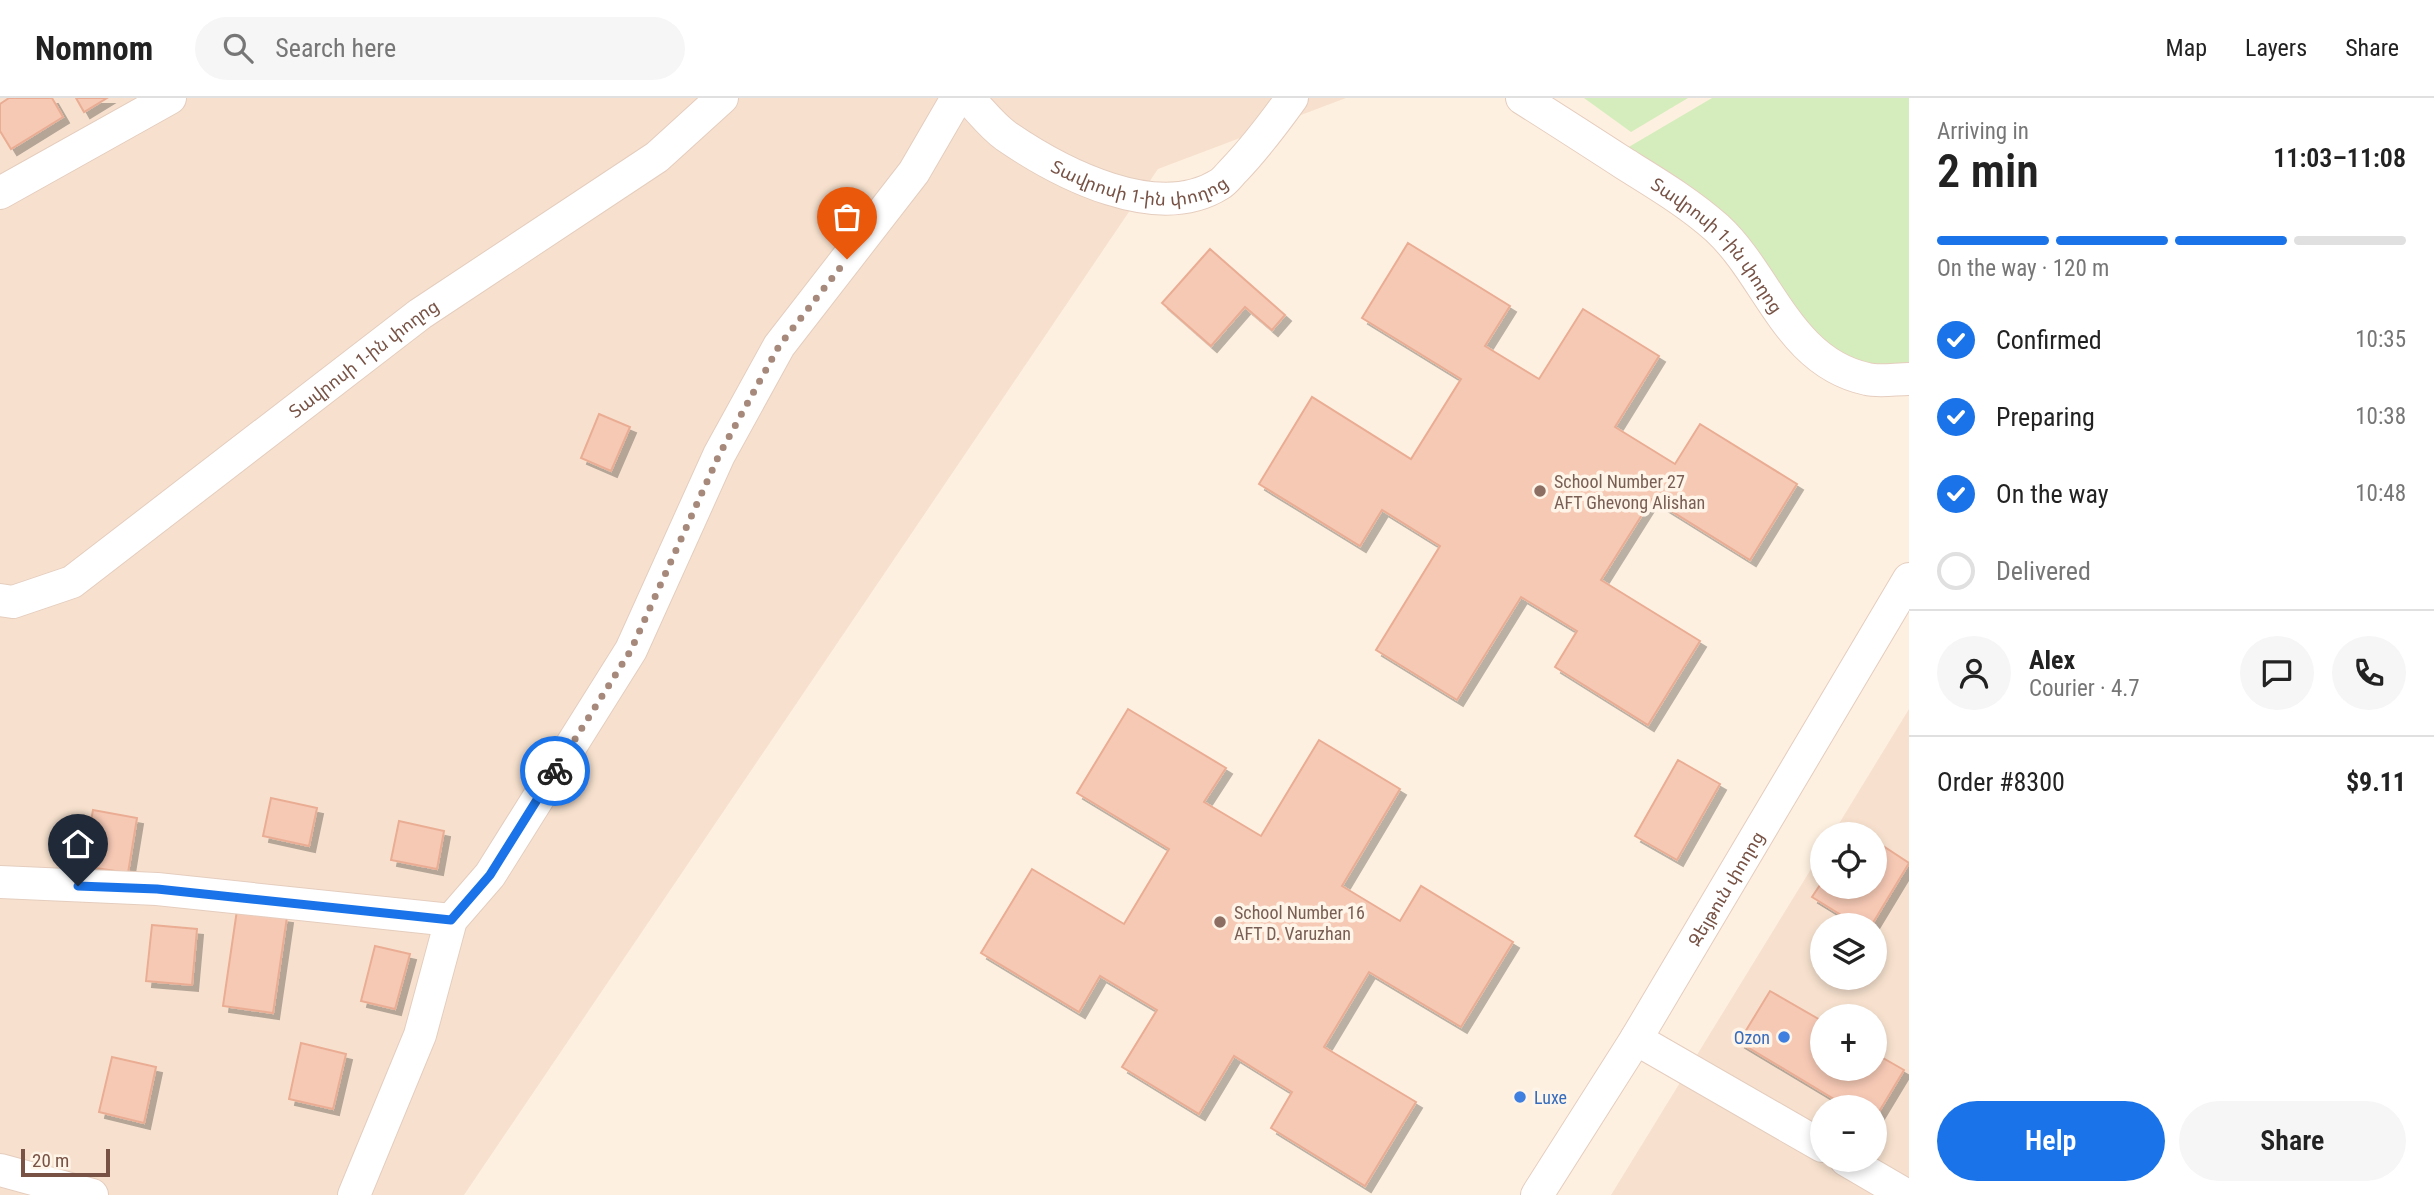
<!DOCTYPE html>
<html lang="en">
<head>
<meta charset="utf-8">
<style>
	body { margin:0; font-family:"Roboto Condensed","Noto Sans Armenian",sans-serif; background:#f6f6f6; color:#222; height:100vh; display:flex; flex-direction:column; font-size:26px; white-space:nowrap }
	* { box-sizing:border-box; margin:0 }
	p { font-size:23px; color:#767676 }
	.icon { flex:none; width:38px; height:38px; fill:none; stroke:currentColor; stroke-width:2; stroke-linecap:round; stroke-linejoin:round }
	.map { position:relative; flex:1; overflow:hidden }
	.sheet { display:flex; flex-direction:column; background:#fff; width:525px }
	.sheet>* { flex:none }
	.fabs { position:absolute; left:1810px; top:724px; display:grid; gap:14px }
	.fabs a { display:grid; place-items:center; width:77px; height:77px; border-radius:50%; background:#fff; box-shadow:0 4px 10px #0003; font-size:35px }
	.scale { position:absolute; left:21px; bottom:18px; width:89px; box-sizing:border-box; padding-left:7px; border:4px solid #775245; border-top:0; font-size:19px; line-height:24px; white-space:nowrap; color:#775245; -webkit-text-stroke:5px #fff4e8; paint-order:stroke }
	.pin { position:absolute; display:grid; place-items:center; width:60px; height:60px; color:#fff; margin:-72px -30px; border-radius:50% 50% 50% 0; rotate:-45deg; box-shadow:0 0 7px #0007 }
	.pin .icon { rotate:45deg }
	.courier { position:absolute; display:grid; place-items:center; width:70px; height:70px; margin:-35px; border:5px solid #1a73e8; border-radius:50%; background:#fff; color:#222; box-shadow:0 2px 9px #0007 }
	.headline em { font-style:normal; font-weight:600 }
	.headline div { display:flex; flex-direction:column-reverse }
	.headline { display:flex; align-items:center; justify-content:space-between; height:119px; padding:0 28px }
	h1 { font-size:46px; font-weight:600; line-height:52px }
	.bar { display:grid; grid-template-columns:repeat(4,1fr); gap:10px 7px; align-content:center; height:84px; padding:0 28px }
	.bar i { height:9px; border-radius:5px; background:#e0e0e0 }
	.bar .on { background:#1a73e8 }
	.bar p { grid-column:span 4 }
	.line { display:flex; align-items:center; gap:18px; padding:0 28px; border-top:2px solid #e0e0e0 }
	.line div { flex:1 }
	.round { display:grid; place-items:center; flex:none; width:74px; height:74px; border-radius:37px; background:#f6f6f6 }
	ol { padding:0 28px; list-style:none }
	li { display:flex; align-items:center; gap:21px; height:77px }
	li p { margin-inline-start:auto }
	li .icon { padding:7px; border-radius:50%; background:#1a73e8; color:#fff; stroke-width:4 }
	li:last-child { color:#767676 }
	li i { width:38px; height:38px; border:4px solid #e0e0e0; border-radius:50% }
	.action { display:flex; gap:14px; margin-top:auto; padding:14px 28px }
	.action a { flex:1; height:80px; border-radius:42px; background:#1a73e8; color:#fff; font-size:28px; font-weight:600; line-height:80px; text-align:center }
	.action a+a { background:#f6f6f6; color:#222 }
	header { display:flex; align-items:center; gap:42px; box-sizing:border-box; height:98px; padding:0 35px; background:#fff; border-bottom:2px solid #e0e0e0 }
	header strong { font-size:33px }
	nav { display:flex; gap:38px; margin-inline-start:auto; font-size:24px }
	.search { width:490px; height:63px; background:#f6f6f6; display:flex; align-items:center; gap:18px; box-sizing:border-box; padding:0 24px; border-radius:38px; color:#767676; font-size:26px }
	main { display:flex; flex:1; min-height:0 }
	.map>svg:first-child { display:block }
</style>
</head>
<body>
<header>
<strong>Nomnom</strong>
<div class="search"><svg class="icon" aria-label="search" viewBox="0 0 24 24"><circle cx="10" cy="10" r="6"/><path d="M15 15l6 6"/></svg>Search here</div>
<nav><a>Map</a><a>Layers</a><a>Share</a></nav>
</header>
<main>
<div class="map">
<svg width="1909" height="1097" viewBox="0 0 1909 1097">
	<defs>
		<filter id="shadow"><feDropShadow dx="6" dy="6" stdDeviation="0" flood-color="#0004"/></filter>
	</defs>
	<rect width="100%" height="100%" fill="#fef0e0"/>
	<g fill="#f7e1ce" fill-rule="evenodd">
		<path d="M0,0H1346L1158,71L464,1097H0Z"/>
		<path d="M1909,611V1097H1611L1822,753V789H1874V737H1832ZM1822,828H1874V880H1822ZM1822,919H1874V971H1822ZM1822,1010H1874V1062H1822Z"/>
	</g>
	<g fill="#d5edbd">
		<path d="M1584,0H1688L1631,34Z"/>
		<path d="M1712,0H1909V268H1870L1838,256L1627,50Z"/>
	</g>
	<g fill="#f6c9b5" stroke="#eaad94" stroke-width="2" filter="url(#shadow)">
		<path d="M9,0H52L63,19L11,51L0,33V6Z"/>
		<path d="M76,0H107L84,14Z"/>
		<path d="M1408,145L1510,208L1485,248L1539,281L1583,211L1659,258L1615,329L1675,366L1700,326L1797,386L1750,462L1652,401L1601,482L1700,543L1648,627L1555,569L1577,533L1521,499L1457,602L1376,552L1440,448L1382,412L1360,448L1259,386L1312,299L1411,361L1461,281L1362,220Z"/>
		<path d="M1210,151L1285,217L1272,232L1245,209L1211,248L1162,205Z"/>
		<path d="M599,316L630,329L611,373L581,360Z"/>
		<path d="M1128,611L1226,670L1204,704L1261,738L1319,642L1400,691L1342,788L1400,823L1421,788L1513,844L1461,929L1369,874L1324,949L1416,1004L1365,1088L1271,1030L1292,994L1234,958L1199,1016L1122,969L1157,912L1100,878L1079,914L981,855L1032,771L1124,826L1169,751L1077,695Z"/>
		<path d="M1678,662L1720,686L1677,762L1635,738Z"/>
		<path d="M271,700L317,710L309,748L263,738Z"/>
		<path d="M93,712L137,720L128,775L83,768Z"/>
		<path d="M399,723L444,733L437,771L391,762Z"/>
		<path d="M1855,730L1866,737H1851Z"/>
		<path d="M1874,742L1909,765L1871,828H1859L1812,799L1822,784V789H1874Z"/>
		<path d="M237,812L287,819L273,915L223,908Z"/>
		<path d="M152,827L197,831L192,887L146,883Z"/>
		<path d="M375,848L410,856L395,911L361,903Z"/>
		<path d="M1770,893L1822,923V971H1874V955L1904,972L1874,1022V1010H1849L1739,944Z"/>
		<path d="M301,945L346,956L333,1011L289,1001Z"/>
		<path d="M112,959L156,969L144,1025L99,1014Z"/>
	</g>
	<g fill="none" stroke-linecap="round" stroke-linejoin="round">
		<defs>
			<g id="minor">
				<path id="s1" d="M968,0C980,12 992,28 1006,38C1060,75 1157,126 1220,86C1225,83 1230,76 1235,71C1256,49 1274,25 1292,0"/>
				<path id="s2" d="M1522,0C1557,22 1591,44 1625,66C1657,86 1689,105 1717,130C1769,178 1788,264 1867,281C1879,284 1896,281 1909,281"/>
				<path d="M0,95L170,0"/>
				<path id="s3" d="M0,502L13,504L72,484L420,216L657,59L722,0"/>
				<path d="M0,784L157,791L451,822"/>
				<path d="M1636,941L1822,1048"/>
				<path d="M1846,1062L1906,1097"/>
				<path d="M0,1072L92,1097"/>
				<path d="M354,1097L420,937L451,822L490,777L631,552L719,357L779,248L914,74L957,0"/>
				<path id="s4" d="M1537,1097L1636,941L1909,481"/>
			</g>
		</defs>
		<use href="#minor" stroke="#e5cdbe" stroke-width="34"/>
		<use href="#minor" stroke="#fff" stroke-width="32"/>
	</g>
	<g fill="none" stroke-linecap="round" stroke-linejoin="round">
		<path stroke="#a6897b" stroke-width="7" stroke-dasharray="0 12.6" d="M555,673L631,552L719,357L779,248L847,161"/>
		<path stroke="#1a73e8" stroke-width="9" d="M78,788L157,791L451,822L490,777L555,673"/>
	</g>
	<g fill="#8d6e63" stroke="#fff4e8" stroke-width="2.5">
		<circle cx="1540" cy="393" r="7"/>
		<circle cx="1220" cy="824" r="7"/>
	</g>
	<g fill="#3f7fe0" stroke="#fff4e8" stroke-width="2.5">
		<circle cx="1784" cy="939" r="7"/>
		<circle cx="1520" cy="999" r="7"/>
	</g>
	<g text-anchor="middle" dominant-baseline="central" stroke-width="7" stroke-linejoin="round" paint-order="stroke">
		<g font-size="18" fill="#775245" stroke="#fff4e8">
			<text stroke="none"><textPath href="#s1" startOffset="200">Տավրոսի 1-ին փողոց</textPath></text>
			<text stroke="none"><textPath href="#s2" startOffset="247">Տավրոսի 1-ին փողոց</textPath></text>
			<text stroke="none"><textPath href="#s3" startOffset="443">Տավրոսի 1-ին փողոց</textPath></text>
			<text stroke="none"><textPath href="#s4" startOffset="360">Զեյթուն փողոց</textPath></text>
		</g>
		<g font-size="18" fill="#785e54" stroke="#fff4e8" text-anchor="start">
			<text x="1554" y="383">School Number 27<tspan x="1554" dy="21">AFT Ghevong Alishan</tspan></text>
			<text x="1234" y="814">School Number 16<tspan x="1234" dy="21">AFT D. Varuzhan</tspan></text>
		</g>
		<g font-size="18" fill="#366cbe" stroke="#fff4e8" text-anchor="end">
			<text x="1770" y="939">Ozon</text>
			<text x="1534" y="999" text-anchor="start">Luxe</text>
		</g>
	</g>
</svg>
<div class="fabs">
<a><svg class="icon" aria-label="locate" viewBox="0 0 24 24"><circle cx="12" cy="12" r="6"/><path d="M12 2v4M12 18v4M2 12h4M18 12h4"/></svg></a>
<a><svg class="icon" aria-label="layers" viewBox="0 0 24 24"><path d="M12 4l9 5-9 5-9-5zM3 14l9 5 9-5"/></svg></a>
<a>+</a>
<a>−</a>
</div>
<div class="scale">20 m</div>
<div class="pin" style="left:847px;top:161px;background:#ea580c"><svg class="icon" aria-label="bag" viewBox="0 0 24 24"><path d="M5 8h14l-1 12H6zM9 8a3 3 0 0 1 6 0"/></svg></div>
<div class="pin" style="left:78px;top:788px;background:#1f2937"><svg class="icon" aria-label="home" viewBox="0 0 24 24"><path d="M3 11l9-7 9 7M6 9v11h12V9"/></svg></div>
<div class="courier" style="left:555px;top:673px"><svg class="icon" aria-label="bike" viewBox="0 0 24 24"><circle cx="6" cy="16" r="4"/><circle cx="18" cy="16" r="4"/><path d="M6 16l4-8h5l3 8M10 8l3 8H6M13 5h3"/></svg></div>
</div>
<section class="sheet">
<div class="headline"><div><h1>2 min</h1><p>Arriving in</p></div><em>11:03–11:08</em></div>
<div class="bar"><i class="on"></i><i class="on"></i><i class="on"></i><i></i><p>On the way · 120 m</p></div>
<ol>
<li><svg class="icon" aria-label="check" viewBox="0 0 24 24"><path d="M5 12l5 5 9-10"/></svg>Confirmed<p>10:35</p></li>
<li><svg class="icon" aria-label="check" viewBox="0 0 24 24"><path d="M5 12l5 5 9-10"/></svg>Preparing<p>10:38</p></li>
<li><svg class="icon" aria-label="check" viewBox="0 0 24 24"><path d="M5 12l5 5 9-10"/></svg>On the way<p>10:48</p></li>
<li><i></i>Delivered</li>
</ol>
<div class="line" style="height:126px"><a class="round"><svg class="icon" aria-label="person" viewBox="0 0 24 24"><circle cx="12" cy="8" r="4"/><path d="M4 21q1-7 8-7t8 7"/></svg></a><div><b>Alex</b><p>Courier · 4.7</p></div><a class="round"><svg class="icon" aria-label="chat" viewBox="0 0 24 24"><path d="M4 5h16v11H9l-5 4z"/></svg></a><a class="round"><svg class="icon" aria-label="phone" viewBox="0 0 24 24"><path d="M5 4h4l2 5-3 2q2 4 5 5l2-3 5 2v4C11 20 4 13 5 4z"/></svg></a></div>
<div class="line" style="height:91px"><div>Order #8300</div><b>$9.11</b></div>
<div class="action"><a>Help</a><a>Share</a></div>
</section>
</main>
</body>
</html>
